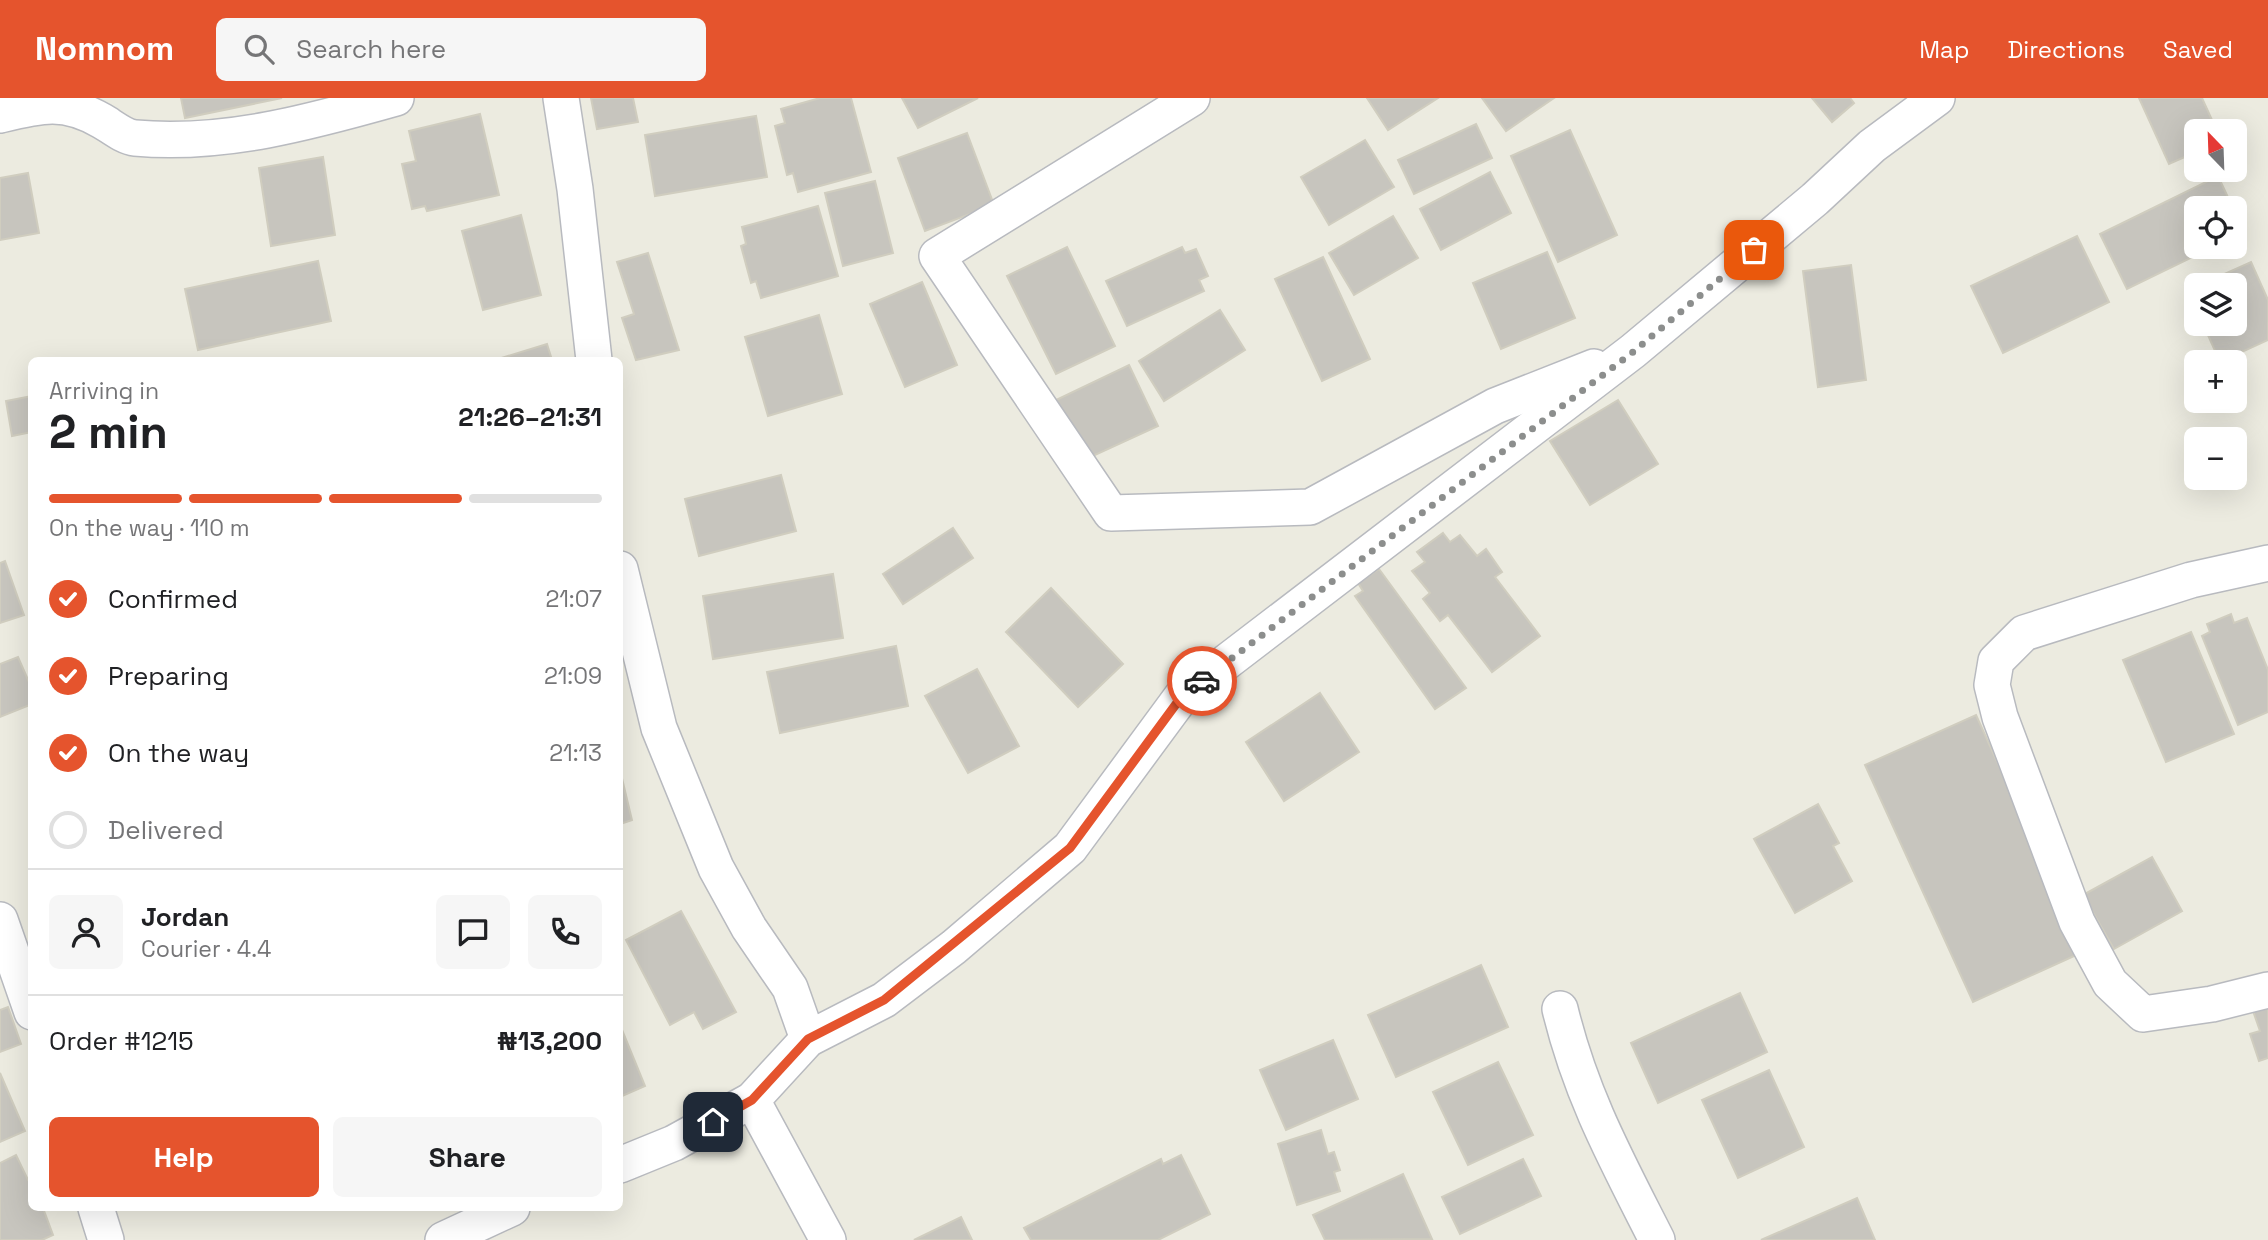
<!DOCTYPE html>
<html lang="en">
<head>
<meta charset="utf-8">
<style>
	body { margin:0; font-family:"Space Grotesk",sans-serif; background:#f6f6f6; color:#202124; height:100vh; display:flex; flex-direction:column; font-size:26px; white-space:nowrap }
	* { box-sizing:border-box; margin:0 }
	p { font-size:23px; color:#757577 }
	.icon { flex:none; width:38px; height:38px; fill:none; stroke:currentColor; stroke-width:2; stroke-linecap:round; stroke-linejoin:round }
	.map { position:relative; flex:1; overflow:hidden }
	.drawer { position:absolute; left:28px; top:259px; width:595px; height:854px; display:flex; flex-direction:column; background:#fff; border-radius:10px; box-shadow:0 7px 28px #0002 }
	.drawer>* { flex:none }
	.needle { width:46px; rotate:337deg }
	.buttons { position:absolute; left:2184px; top:21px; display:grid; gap:14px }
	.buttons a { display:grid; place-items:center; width:63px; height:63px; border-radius:10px; background:#fff; box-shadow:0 7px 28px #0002; font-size:35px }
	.pin { position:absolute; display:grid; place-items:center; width:60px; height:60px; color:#fff; margin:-30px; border-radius:14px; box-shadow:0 4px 10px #0006 }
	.courier { position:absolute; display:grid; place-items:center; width:70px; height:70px; margin:-35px; border:5px solid #e5542d; border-radius:50%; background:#fff; color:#222; box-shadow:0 2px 9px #0007 }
	.overview em { font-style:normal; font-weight:600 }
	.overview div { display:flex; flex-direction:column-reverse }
	.overview { display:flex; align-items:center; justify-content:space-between; height:119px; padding:0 21px }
	h1 { font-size:46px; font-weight:600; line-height:52px }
	.bar { display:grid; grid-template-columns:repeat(4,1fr); gap:10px 7px; align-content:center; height:84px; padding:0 21px }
	.bar i { height:9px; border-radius:5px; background:#e0e0e0 }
	.bar .on { background:#e5542d }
	.bar p { grid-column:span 4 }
	.line { display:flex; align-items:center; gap:18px; padding:0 21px; border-top:2px solid #e0e0e0 }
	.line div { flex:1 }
	.round { display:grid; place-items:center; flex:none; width:74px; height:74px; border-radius:10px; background:#f6f6f6 }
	ol { padding:0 21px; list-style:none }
	li { display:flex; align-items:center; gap:21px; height:77px }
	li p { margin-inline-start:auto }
	li .icon { padding:7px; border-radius:50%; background:#e5542d; color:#fff; stroke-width:4 }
	li:last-child { color:#757577 }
	li i { width:38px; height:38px; border:4px solid #e0e0e0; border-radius:50% }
	.button { display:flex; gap:14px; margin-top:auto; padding:14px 21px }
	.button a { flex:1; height:80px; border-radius:10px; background:#e5542d; color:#fff; font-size:28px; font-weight:600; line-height:80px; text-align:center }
	.button a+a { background:#f6f6f6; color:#202124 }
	header { display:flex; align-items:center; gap:42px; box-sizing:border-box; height:98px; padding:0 35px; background:#e5542d; color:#fff }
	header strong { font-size:33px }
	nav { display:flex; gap:38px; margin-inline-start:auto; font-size:24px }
	.search { width:490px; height:63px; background:#f6f6f6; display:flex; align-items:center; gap:18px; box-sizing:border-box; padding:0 24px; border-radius:10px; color:#757577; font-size:26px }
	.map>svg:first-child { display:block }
</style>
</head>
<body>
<header>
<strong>Nomnom</strong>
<div class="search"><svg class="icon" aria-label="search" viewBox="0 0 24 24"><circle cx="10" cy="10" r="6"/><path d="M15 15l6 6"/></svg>Search here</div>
<nav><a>Map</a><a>Directions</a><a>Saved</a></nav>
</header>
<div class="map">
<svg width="2268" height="1142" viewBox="0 0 2268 1142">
	<rect width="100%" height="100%" fill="#ecebe0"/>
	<g fill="#c7c5be" stroke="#d0cdbf" stroke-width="2">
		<path d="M181,0H282L185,20Z"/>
		<path d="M591,0H633L638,24L597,31Z"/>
		<path d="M820,0H851L871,74L798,94L793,75L787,77L775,28L785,25L781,11Z"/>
		<path d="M902,0H978L918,30Z"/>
		<path d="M1367,0H1438L1388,32Z"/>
		<path d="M1482,0H1554L1506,33Z"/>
		<path d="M1812,0H1850L1854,5L1832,24Z"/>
		<path d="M2139,0H2202L2217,33H2196V54L2169,66Z"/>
		<path d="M480,16L499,97L427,113L425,108L412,111L402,66L416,63L409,33Z"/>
		<path d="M756,18L767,79L655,98L645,37Z"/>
		<path d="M1476,26L1492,60L1414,96L1398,62Z"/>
		<path d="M1570,32L1617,137L1558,164L1511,58Z"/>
		<path d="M967,35L994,107L925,133L898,60Z"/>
		<path d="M1365,42L1394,89L1329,127L1301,79Z"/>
		<path d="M323,59L335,137L271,148L259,70Z"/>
		<path d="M1490,74L1511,115L1441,152L1420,111Z"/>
		<path d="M28,75L39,135L0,142V80Z"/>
		<path d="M2218,78L2233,110H2196V149H2213L2127,191L2100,136Z"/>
		<path d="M875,83L893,155L843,168L825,95Z"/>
		<path d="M818,108L838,178L761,200L756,183L751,185L741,148L746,146L742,129Z"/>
		<path d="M2235,113L2245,134L2235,138Z"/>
		<path d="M521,117L541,197L483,212L462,133Z"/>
		<path d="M1393,118L1418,160L1354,197L1329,155Z"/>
		<path d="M2077,138L2109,204L2003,255L1971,188Z"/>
		<path d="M1067,149L1115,248L1056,276L1007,178Z"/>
		<path d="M1182,149L1185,155L1196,151L1208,178L1199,182L1204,193L1127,228L1106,183Z"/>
		<path d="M1547,154L1575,220L1501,251L1473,185Z"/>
		<path d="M648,155L679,252L636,262L622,220L634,216L617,164Z"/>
		<path d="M1323,159L1370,261L1322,283L1275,181Z"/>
		<path d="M318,163L331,223L198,252L185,191Z"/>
		<path d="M2251,164L2268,202V242L2220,264L2203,226H2235V187H2200Z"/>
		<path d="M1851,167L1866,282L1818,289L1803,173Z"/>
		<path d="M922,184L957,267L905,289L870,206Z"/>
		<path d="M1220,212L1245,252L1164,303L1139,263Z"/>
		<path d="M819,217L842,296L768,318L745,239Z"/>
		<path d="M547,246L552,262H495Z"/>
		<path d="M1129,267L1158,328L1082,363L1054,303Z"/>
		<path d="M32,298V334L12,338L6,303Z"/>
		<path d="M1618,302L1658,366L1590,407L1550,343Z"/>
		<path d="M781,377L796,433L699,458L685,401Z"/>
		<path d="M953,430L973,460L903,506L883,476Z"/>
		<path d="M1443,435L1450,444L1460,437L1477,458L1486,451L1502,474L1495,479L1540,538L1492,574L1448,517L1440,523L1423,501L1430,495L1412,473L1425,464L1417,454Z"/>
		<path d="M5,463L24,517L0,525V465Z"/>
		<path d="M1379,471L1466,590L1435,611L1355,498L1363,493L1358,485Z"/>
		<path d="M833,476L843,540L713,561L703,498Z"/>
		<path d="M1051,490L1123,566L1078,609L1006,534Z"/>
		<path d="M2231,516L2234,525L2247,520L2268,572V614L2238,627L2202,538L2210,534L2207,526Z"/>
		<path d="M2191,534L2234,636L2166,664L2123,562Z"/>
		<path d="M896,548L908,608L780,635L767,574Z"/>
		<path d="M18,559L32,591V606L0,619V566Z"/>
		<path d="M977,571L1019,648L968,675L925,598Z"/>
		<path d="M1320,595L1359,654L1284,703L1246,644Z"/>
		<path d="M1976,617L2083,854L1973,904L1865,667Z"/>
		<path d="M620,672L632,722L620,726Z"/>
		<path d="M1818,706L1839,745L1833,748L1852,783L1795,815L1754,741Z"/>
		<path d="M2152,759L2182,813L2114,851L2083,797Z"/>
		<path d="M681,813L736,914L703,931L694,914L670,927L626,842Z"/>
		<path d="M1481,867L1508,929L1396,979L1368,917Z"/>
		<path d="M1740,895L1767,954L1658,1005L1631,945Z"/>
		<path d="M2268,904V960L2259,963L2250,936L2260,933L2252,910Z"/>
		<path d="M8,909L21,946L0,954V912Z"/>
		<path d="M620,927L645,988L620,999Z"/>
		<path d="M1333,942L1358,1001L1286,1032L1260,972Z"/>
		<path d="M1498,964L1533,1037L1468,1067L1433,994Z"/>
		<path d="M1769,972L1804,1049L1738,1080L1702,1002Z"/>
		<path d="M0,975L25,1033L0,1044Z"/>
		<path d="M1321,1032L1328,1056L1334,1054L1340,1072L1334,1074L1340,1093L1297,1107L1278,1046Z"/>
		<path d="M16,1057L28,1082L32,1080V1110H43L53,1137L42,1142H0V1065Z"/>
		<path d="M1181,1057L1210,1116L1158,1142H1031L1024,1130L1161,1061L1163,1066Z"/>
		<path d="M1523,1061L1541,1098L1460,1136L1442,1099Z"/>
		<path d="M1403,1076L1432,1141L1325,1142L1313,1117Z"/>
		<path d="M1857,1100L1875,1142H1761Z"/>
		<path d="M961,1119L972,1142H914Z"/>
	</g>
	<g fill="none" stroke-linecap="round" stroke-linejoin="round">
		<defs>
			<g id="street">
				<path d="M561,0L575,91L594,262"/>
				<path d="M1192,0L937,158L1111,415L1310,409L1495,308L1594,269"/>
				<path d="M0,17C41,7 64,1 102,23C111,28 124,39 135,40C224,48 311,24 396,0"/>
				<path d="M2268,465L2191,482L2024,535L1996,563L1992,587L2000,619L2077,824L2110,885L2143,916L2212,906L2268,892"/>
				<path d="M620,471L659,630L716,770L749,830L790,890L808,941"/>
				<path d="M0,822L32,914"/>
				<path d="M1560,911C1581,998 1617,1063 1657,1142"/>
				<path d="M752,1002L828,1142"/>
				<path d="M620,1067L674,1045L752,1002L808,941L884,902L954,849L1070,750L1182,598L1633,253L1815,101L1872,48L1937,0"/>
				<path d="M96,1110L106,1142"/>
				<path d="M443,1142L512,1110"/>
			</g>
		</defs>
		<use href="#street" stroke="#b8babf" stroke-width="38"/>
		<use href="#street" stroke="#fff" stroke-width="35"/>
	</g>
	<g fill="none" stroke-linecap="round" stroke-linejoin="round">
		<path stroke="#8c8e8d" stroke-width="7" stroke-dasharray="0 12.6" d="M1202,583L1633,254L1754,152"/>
		<path stroke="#e5542d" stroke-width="9" d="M713,1024L752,1002L808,941L884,902L1070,750L1182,598L1202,583"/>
	</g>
</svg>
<div class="buttons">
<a><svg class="needle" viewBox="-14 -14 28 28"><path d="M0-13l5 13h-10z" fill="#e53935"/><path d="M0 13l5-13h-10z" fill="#757577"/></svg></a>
<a><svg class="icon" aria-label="locate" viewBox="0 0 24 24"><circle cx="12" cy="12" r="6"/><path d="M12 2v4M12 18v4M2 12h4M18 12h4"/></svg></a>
<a><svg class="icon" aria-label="layers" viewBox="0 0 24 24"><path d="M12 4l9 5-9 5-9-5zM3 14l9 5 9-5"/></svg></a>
<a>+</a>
<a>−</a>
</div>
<div class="pin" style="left:1754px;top:152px;background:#ea580c"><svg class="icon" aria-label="bag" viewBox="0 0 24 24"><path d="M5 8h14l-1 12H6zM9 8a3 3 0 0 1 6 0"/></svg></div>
<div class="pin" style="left:713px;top:1024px;background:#1f2937"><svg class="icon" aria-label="home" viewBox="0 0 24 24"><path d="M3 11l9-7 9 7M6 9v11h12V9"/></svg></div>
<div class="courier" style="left:1202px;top:583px"><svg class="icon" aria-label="car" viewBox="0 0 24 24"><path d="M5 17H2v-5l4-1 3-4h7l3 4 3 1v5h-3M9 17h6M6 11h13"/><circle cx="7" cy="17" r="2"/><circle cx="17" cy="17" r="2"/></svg></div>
<section class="drawer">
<div class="overview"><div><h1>2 min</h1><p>Arriving in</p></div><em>21:26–21:31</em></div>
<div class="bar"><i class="on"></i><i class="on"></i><i class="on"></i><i></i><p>On the way · 110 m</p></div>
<ol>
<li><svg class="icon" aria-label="check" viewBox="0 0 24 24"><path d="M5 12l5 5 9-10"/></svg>Confirmed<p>21:07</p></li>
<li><svg class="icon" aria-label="check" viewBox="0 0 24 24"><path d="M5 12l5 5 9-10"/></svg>Preparing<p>21:09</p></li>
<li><svg class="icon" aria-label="check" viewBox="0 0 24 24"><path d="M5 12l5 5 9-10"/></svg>On the way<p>21:13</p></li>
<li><i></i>Delivered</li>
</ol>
<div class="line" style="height:126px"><a class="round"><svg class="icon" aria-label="person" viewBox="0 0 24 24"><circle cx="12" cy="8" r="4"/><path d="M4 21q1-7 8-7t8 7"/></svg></a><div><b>Jordan</b><p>Courier · 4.4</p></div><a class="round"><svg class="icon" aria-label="chat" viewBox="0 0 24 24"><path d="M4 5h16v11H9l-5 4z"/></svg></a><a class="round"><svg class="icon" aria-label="phone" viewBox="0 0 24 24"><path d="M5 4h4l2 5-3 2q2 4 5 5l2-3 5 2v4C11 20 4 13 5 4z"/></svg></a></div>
<div class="line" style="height:91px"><div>Order #1215</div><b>₦13,200</b></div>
<div class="button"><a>Help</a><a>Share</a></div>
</section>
</div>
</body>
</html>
